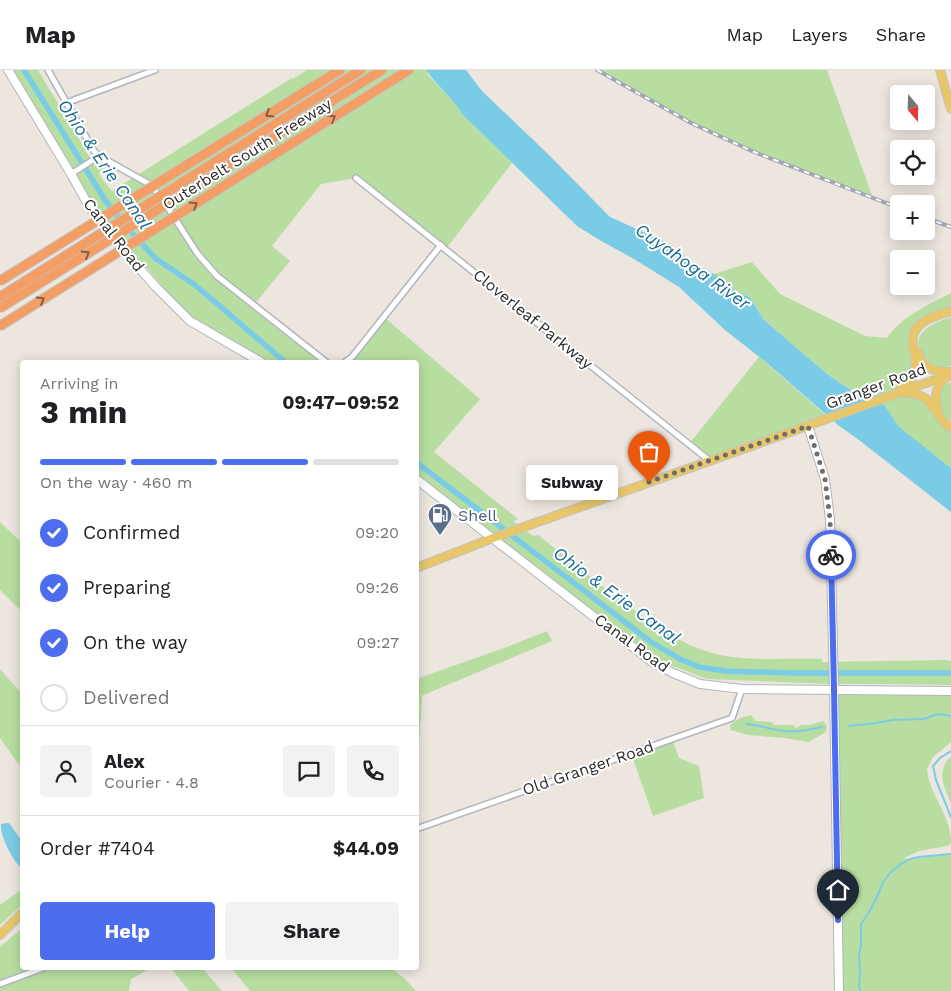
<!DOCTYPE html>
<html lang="en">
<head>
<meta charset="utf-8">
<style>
	body { margin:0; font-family:"Work Sans",sans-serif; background:#f2f2f2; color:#202124; height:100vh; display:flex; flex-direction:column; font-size:19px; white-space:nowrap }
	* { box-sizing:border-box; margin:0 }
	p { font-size:16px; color:#757577 }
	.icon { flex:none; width:28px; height:28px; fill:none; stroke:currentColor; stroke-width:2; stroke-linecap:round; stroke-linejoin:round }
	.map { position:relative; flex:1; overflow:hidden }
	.details { position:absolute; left:20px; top:290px; width:399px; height:610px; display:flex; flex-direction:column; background:#fff; border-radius:5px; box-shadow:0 2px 12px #0003 }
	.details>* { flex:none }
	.needle { width:32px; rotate:161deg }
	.fabs { position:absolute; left:890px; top:15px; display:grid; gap:10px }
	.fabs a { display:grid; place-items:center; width:45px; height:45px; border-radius:5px; background:#fff; box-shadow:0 2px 12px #0003; font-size:25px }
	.pin { position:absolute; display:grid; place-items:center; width:42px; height:42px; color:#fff; margin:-51px -21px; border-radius:50% 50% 50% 0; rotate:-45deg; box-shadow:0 0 5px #0007 }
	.pin .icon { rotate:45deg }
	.courier { position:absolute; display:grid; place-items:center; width:50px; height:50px; margin:-25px; border:4px solid #4c6ded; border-radius:50%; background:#fff; color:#222; box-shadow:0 1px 6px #0007 }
	.bubble { position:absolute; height:35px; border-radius:5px; background:#fff; box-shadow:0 2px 12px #0003; font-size:16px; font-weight:700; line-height:35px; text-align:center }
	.headline em { font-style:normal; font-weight:700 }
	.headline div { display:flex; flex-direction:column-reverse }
	.headline { display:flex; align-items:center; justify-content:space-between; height:85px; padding:0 20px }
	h1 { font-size:32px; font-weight:700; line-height:38px }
	.bar { display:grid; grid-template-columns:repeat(4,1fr); gap:8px 5px; align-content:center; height:60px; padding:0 20px }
	.bar i { height:6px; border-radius:4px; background:#e0e0e0 }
	.bar .on { background:#4c6ded }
	.bar p { grid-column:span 4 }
	.line { display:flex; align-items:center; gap:12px; padding:0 20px; border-top:1px solid #e0e0e0 }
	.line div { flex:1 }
	.round { display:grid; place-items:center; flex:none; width:52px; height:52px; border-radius:5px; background:#f2f2f2 }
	ol { padding:0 20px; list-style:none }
	li { display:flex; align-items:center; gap:15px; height:55px }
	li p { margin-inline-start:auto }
	li .icon { padding:5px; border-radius:50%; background:#4c6ded; color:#fff; stroke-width:4 }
	li:last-child { color:#757577 }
	li i { width:28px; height:28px; border:2px solid #e0e0e0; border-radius:50% }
	.button { display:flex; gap:10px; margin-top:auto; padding:10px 20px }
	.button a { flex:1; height:58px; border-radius:5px; background:#4c6ded; color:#fff; font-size:20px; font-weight:700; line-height:58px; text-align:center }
	.button a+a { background:#f2f2f2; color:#202124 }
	header { display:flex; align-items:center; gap:30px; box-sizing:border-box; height:70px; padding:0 25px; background:#fff; border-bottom:1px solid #e0e0e0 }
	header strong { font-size:24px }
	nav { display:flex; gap:28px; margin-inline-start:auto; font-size:18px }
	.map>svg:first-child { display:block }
</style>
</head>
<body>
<header>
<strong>Map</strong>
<nav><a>Map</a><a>Layers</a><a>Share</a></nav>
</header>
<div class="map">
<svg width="951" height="921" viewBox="0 0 951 921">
	<rect width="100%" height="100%" fill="#ece6df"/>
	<g fill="#b7dea0">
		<path d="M12,0H38L95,96H99L108,101L99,102L102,109L112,121L292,8L293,9L307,0H432L427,4L457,35L463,45L512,93L446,179L356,108L321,114L272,176L290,191L253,236L238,226L322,292H269L201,260L101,146Z"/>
		<path d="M597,0H827L873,128L754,82L691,53Z"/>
		<path d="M752,192L780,224L865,266L887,268C902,246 928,235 951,223V238L915,258L916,291L906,316L919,324L951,358V398L898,357L885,336L863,322L849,319L827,304L763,249L750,227L737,222L714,204Z"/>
		<path d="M384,247L480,329L434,382L518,449L513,451L533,466L538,465C566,487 594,510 622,531C654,555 685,579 726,586C757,591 790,588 822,589V592L948,590L949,591H951V615L880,614H831L707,609L657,590L416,404V292H347Z"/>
		<path d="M951,247V296L939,298L927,293C924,289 920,284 919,279C914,259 937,252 951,247Z"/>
		<path d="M759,287L829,348L710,391L689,374Z"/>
		<path d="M951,312V351L942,344L939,336V322L944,316Z"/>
		<path d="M0,452L22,473V542L0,520Z"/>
		<path d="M547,561L552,571L421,626L422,630L419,672L416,673V609L507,577Z"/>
		<path d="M0,599L22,624V699L0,668Z"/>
		<path d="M834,619L951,621V672L933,687L927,699C928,704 928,709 930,714C938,735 951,750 951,773L947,776L919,781L904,788L910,789L918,787L951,784V921H839Z"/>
		<path d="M751,645L756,651L772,652L773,655H794V657L797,658L801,655H810L823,651L827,656L826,662L809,672L785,668L748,665L731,660L730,655L740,648Z"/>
		<path d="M672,669L679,688L699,696L704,728L653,746L631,683Z"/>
		<path d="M951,687V733C946,721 939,709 944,697C946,692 946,690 951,687Z"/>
		<path d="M22,819V835L0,855V835Z"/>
		<path d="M22,858V898H151L131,909L129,921H0V877Z"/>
		<path d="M171,898H202L222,921H189Z"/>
		<path d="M231,898H392L405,909L416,921H250Z"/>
	</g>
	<g fill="#7acce6">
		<path d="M426,0H466L482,21L549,85L610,147L670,174L693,193L714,204L737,222L750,227L763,249L827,304L849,319L863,322L885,336L899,357L951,398V442L859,370L838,355L768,294L725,260L679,217L634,189L603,172L577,156L463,45C453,28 437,16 426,0Z"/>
		<path d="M6,753H9L22,771V799C13,791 0,767 1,754Z"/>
	</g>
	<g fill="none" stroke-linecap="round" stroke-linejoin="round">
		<g stroke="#7acce6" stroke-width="2">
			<path d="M746,654C759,655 772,660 786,661C797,663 810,659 822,657"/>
			<path d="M849,656L877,653L892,650L924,649L938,644L951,646"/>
			<path d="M951,681L940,688L933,696L936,710L951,747"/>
			<path d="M860,921L859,915L860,901L859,885L861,876V854L868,844L878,825L883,812L891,802L901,794L910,789L918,787L951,784"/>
		</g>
		<g stroke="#7acce6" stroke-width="5.5">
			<path d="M24,0L105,130L122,152L155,188L195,215L285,292"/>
			<path d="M416,392L651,572L680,589L699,597L725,601L791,603H951"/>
		</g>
		<defs>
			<g id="street">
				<path d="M48,0L79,55L94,81L99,86L151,115L165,133L197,183L217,206L326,292"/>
				<path d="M66,33L155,0"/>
				<path d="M71,104L99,86"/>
				<path d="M356,108L710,391"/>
				<path d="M345,292L352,287L441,175"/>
				<path d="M416,759L732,648L742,619"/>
				<path d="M0,914L43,898"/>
			</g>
			<g id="secondary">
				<path d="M8,0L71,104L90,138L113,168L155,216L190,251L261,292"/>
				<path d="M808,356L825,409L830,449L834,619L839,921"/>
				<path d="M416,409L651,591L673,603L700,614L742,619L951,621"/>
			</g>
			<g id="primary">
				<path d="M940,0L951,39"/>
				<path d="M918,282C923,300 934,301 951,302"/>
				<path d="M900,320C907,315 913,310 915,302C920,285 903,268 922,253C930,247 941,244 951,241"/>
				<path d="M904,323C937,323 930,344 951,358"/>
				<path d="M938,339C934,325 935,317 947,307"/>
				<path d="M416,498L493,468L760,373L951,304"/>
				<path d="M0,865L22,843"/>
			</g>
		</defs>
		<use href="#street" stroke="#b2b5be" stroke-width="8"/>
		<use href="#secondary" stroke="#b2b5be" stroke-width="10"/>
		<use href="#primary" stroke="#c4c4c4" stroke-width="10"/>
		<use href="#street" stroke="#fff" stroke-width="5"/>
		<use href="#secondary" stroke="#fff" stroke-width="8"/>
		<use href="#primary" stroke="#e7c76a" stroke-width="8"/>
		<defs>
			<g id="rail">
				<path d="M597,0L691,53L728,70L754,82L899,138"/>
				<path d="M926,148L951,157"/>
			</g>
		</defs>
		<use href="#rail" stroke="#a2a5b4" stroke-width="4"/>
		<use href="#rail" stroke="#fff" stroke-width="2" stroke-dasharray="5.5" stroke-linecap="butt"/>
		<defs>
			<g id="highway-bridge">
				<path d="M0,211L340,0"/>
				<path d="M0,227L361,0"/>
				<path d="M0,238L382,0"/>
				<path d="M0,256L409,0"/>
			</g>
		</defs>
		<use href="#highway-bridge" stroke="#c4c4c4" stroke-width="11" stroke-linecap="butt"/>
		<use href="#highway-bridge" stroke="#f29e64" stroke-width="9"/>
	</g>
	<defs><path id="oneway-chevron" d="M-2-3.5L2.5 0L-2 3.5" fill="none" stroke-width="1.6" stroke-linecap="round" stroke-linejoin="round" transform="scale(1.25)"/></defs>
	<g stroke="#855f45">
		<use href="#oneway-chevron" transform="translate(269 44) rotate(148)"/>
		<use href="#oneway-chevron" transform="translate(332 48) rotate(-32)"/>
		<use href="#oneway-chevron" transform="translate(194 135) rotate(-32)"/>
		<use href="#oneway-chevron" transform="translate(86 184) rotate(-32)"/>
		<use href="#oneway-chevron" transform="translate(41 230) rotate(-32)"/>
	</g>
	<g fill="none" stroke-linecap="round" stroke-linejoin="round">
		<path stroke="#6f6d6b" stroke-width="5" stroke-dasharray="0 9" d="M649,412L808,356L825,409L830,449L831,485"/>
		<path stroke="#4c6ded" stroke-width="6" d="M831,485L834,619L838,850"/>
	</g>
	<defs>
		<symbol id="fuel-pin" viewBox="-11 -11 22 30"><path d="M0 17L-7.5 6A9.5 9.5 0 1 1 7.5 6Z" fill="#5c6f8a" stroke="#fff"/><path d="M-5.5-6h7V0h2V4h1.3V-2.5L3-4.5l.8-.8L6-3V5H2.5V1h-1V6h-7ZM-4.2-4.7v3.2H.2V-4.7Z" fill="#fff"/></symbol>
	</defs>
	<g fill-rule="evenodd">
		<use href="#fuel-pin" x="426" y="431" width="28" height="38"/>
	</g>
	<g text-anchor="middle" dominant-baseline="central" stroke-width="4" stroke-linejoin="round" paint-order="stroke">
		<g font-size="16" fill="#2c2c2c" stroke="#fff">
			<text transform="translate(247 84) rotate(-32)">Outerbelt South Freeway</text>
			<text transform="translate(114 165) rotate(52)">Canal Road</text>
			<text transform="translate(533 249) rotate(39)">Cloverleaf Parkway</text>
			<text transform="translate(876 316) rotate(-20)">Granger Road</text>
			<text transform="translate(632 573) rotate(36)">Canal Road</text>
			<text transform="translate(588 698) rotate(-19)">Old Granger Road</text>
		</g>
		<g font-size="16" fill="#4e5e75" stroke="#fff" text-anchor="start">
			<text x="458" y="445">Shell</text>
		</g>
		<g font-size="18" font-style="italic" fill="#186c94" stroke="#fff">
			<text transform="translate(105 94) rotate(56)">Ohio &amp; Erie Canal</text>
			<text transform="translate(693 196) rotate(35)">Cuyahoga River</text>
			<text transform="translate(617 525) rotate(36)">Ohio &amp; Erie Canal</text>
		</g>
	</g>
</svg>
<div class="fabs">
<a><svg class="needle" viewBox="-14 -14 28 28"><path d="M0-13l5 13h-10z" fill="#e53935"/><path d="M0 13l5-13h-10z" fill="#757577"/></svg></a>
<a><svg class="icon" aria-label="locate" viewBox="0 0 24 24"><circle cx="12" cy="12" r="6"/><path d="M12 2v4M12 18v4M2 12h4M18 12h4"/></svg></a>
<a>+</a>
<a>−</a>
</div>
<div class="pin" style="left:649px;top:412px;background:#ea580c"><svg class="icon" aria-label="bag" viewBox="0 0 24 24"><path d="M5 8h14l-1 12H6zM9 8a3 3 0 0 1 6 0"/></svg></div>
<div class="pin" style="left:838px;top:850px;background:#1f2937"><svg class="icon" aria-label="home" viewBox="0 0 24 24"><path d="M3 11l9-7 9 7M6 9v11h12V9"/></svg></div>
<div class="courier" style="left:831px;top:485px"><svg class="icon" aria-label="bike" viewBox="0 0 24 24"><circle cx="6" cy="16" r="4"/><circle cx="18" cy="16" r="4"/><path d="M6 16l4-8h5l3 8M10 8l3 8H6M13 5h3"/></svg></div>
<div class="bubble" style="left:526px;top:395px;width:92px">Subway</div>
<section class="details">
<div class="headline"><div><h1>3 min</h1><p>Arriving in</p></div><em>09:47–09:52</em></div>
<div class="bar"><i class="on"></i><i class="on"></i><i class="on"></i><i></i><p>On the way · 460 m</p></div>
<ol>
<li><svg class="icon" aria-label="check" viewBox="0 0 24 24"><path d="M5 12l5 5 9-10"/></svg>Confirmed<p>09:20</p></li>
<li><svg class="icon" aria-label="check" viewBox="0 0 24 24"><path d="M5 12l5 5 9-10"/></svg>Preparing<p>09:26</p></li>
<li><svg class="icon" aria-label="check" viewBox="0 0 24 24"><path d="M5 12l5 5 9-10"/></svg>On the way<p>09:27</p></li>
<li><i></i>Delivered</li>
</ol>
<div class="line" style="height:90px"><a class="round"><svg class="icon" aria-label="person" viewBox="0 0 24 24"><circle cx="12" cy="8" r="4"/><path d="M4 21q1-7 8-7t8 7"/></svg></a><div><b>Alex</b><p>Courier · 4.8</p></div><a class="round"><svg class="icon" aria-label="chat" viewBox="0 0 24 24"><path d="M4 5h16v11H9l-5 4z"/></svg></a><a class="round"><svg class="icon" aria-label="phone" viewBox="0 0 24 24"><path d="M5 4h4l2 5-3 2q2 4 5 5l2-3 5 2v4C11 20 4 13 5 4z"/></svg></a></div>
<div class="line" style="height:65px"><div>Order #7404</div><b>$44.09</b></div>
<div class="button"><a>Help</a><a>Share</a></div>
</section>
</div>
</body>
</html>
